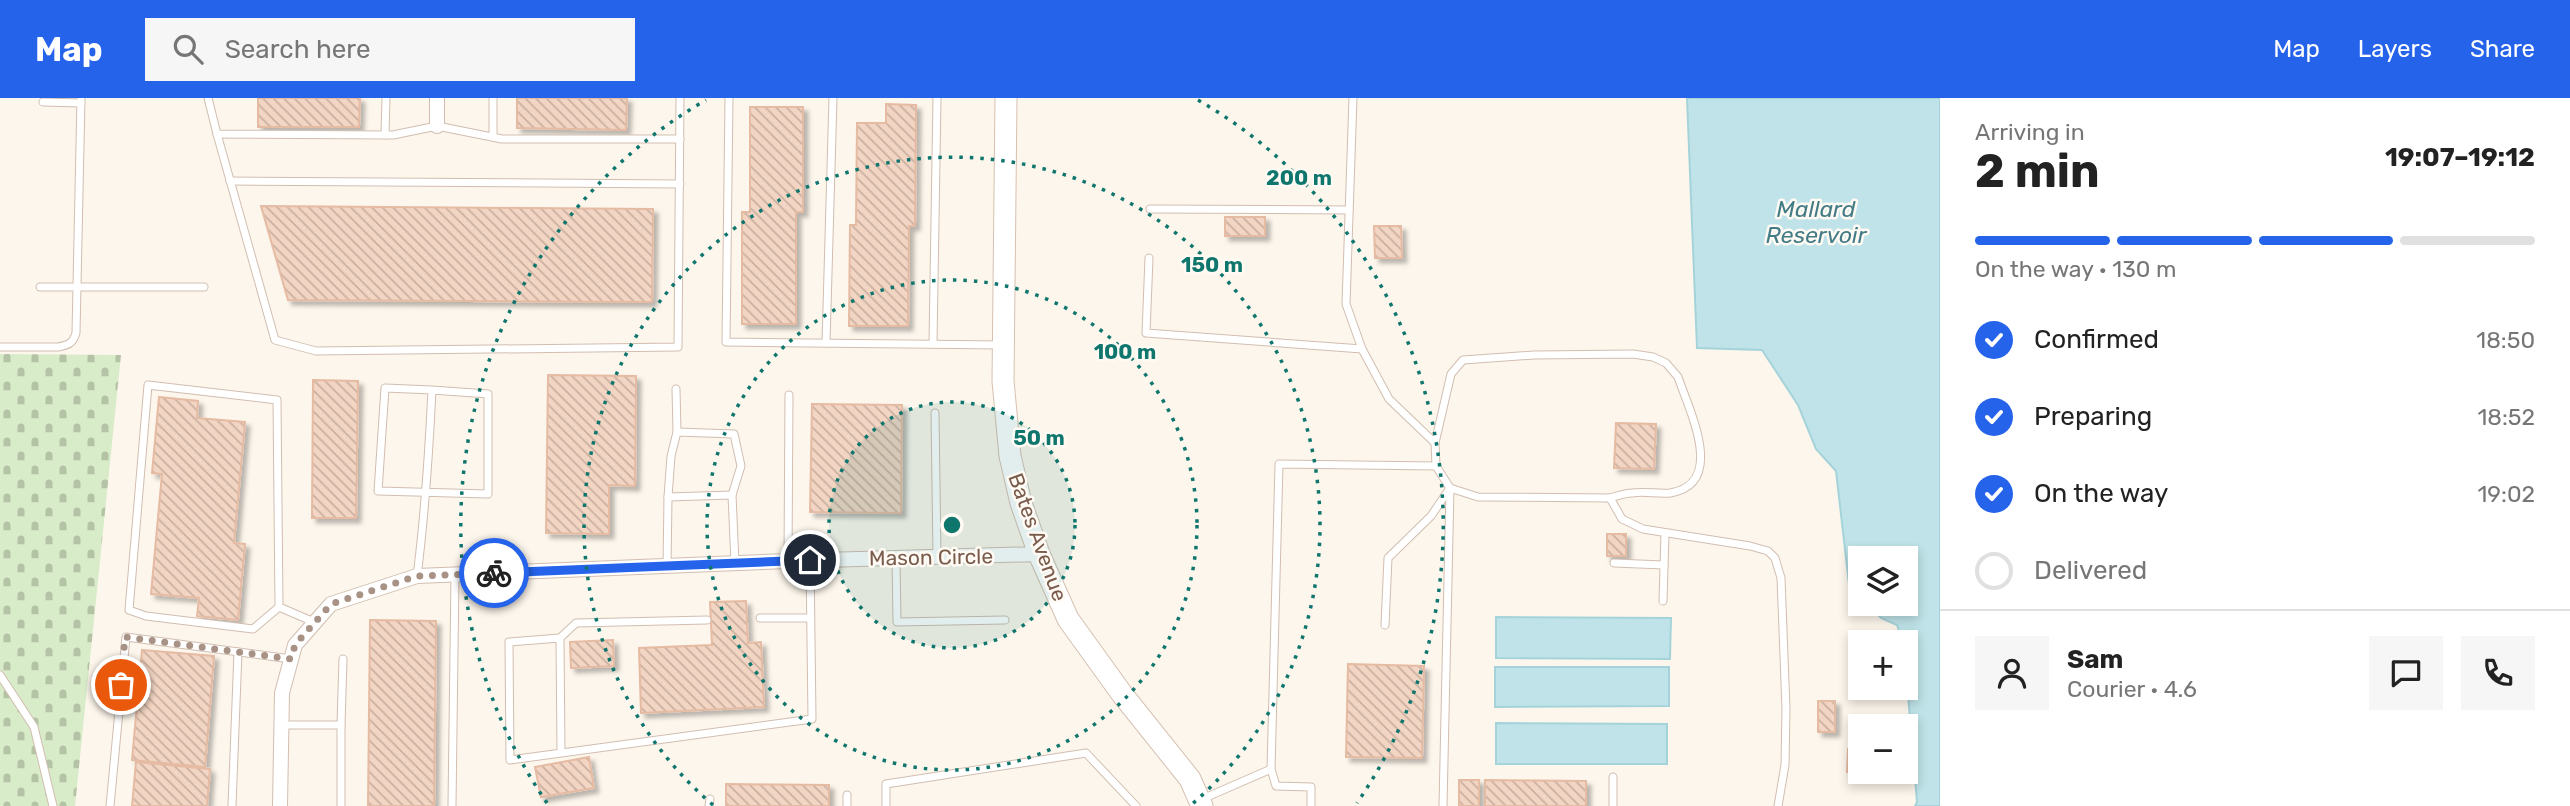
<!DOCTYPE html>
<html lang="en">
<head>
<meta charset="utf-8">
<style>
	body { margin:0; font-family:Rubik,sans-serif; background:#f6f6f6; color:#222; height:100vh; display:flex; flex-direction:column; font-size:26px; white-space:nowrap }
	* { box-sizing:border-box; margin:0 }
	p { font-size:23px; color:#767676 }
	.icon { flex:none; width:38px; height:38px; fill:none; stroke:currentColor; stroke-width:2; stroke-linecap:round; stroke-linejoin:round }
	.map { position:relative; flex:1; overflow:hidden }
	.drawer { display:flex; flex-direction:column; background:#fff; width:630px }
	.drawer>* { flex:none }
	.fabs { position:absolute; left:1848px; top:448px; display:grid; gap:14px }
	.fabs a { display:grid; place-items:center; width:70px; height:70px; border-radius:0px; background:#fff; box-shadow:0 4px 10px #0003; font-size:35px }
	.pin { position:absolute; display:grid; place-items:center; width:60px; height:60px; color:#fff; margin:-30px; border:4px solid #fff; border-radius:50%; box-shadow:0 2px 7px #0007 }
	.courier { position:absolute; display:grid; place-items:center; width:70px; height:70px; margin:-35px; border:5px solid #2563eb; border-radius:50%; background:#fff; color:#222; box-shadow:0 2px 9px #0007 }
	.overview em { font-style:normal; font-weight:700 }
	.overview div { display:flex; flex-direction:column-reverse }
	.overview { display:flex; align-items:center; justify-content:space-between; height:119px; padding:0 35px }
	h1 { font-size:46px; font-weight:700; line-height:52px }
	.bar { display:grid; grid-template-columns:repeat(4,1fr); gap:10px 7px; align-content:center; height:84px; padding:0 35px }
	.bar i { height:9px; border-radius:5px; background:#e0e0e0 }
	.bar .on { background:#2563eb }
	.bar p { grid-column:span 4 }
	.line { display:flex; align-items:center; gap:18px; padding:0 35px; border-top:2px solid #e0e0e0 }
	.line div { flex:1 }
	.round { display:grid; place-items:center; flex:none; width:74px; height:74px; border-radius:0px; background:#f6f6f6 }
	ol { padding:0 35px; list-style:none }
	li { display:flex; align-items:center; gap:21px; height:77px }
	li p { margin-inline-start:auto }
	li .icon { padding:7px; border-radius:50%; background:#2563eb; color:#fff; stroke-width:4 }
	li:last-child { color:#767676 }
	li i { width:38px; height:38px; border:4px solid #e0e0e0; border-radius:50% }
	header { display:flex; align-items:center; gap:42px; box-sizing:border-box; height:98px; padding:0 35px; background:#2563eb; color:#fff }
	header strong { font-size:33px }
	nav { display:flex; gap:38px; margin-inline-start:auto; font-size:24px }
	.search { width:490px; height:63px; background:#f6f6f6; display:flex; align-items:center; gap:18px; box-sizing:border-box; padding:0 24px; border-radius:0px; color:#767676; font-size:26px }
	main { display:flex; flex:1; min-height:0 }
	.map>svg:first-child { display:block }
</style>
</head>
<body>
<header>
<strong>Map</strong>
<div class="search"><svg class="icon" aria-label="search" viewBox="0 0 24 24"><circle cx="10" cy="10" r="6"/><path d="M15 15l6 6"/></svg>Search here</div>
<nav><a>Map</a><a>Layers</a><a>Share</a></nav>
</header>
<main>
<div class="map">
<svg width="1940" height="708" viewBox="0 0 1940 708">
	<defs>
		<pattern id="cemetery-stones" width="16" height="16" patternUnits="userSpaceOnUse" patternTransform="scale(1.75)"><rect width="16" height="16" fill="#d8ecc9"/><path d="M2 7V4a2 2 0 0 1 4 0v3zM10 15v-3a2 2 0 0 1 4 0v3z" fill="#b4c2a5"/></pattern>
		<pattern id="building-back-hatch" width="6" height="6" patternUnits="userSpaceOnUse" patternTransform="scale(1.75)"><rect width="6" height="6" fill="#f3d5c3"/><path d="M-1 5l2 2M0 0l6 6M5-1l2 2" fill="none" stroke="#cab0a1"/></pattern>
		<filter id="shadow"><feDropShadow dx="4.5" dy="4.5" stdDeviation="2" flood-color="#0004"/></filter>
	</defs>
	<rect width="100%" height="100%" fill="#fdf6ec"/>
	<path fill="url(#cemetery-stones)" d="M0,256L121,257L75,708H0Z"/>
	<g fill="#bfe3e8" stroke="#a5d3da" stroke-width="2">
		<path d="M1687,0H1940V708H1915L1917,704L1906,573V544H1903L1897,527L1881,520L1868,506H1906V460H1860V498L1849,486L1836,373L1816,351L1798,307L1762,252L1697,250Z"/>
		<path d="M1496,519L1671,520L1670,561L1496,560Z"/>
		<path d="M1495,569H1669V608L1495,609Z"/>
		<path d="M1496,625L1667,626V666H1496Z"/>
	</g>
	<g fill="url(#building-back-hatch)" stroke="#e6bba3" stroke-width="2" filter="url(#shadow)">
		<path d="M258,0H360L359,29H258Z"/>
		<path d="M517,0H627L626,32L517,30Z"/>
		<path d="M886,6L916,7L915,128H909L908,228H849L850,127H856L857,25H886Z"/>
		<path d="M750,9H803V114H796V226H742V114H750Z"/>
		<path d="M261,108L653,111L652,204L288,202Z"/>
		<rect x="1225" y="119" width="40" height="19"/>
		<path d="M1374,128H1401L1402,160H1375Z"/>
		<path d="M548,277L636,278L635,388L609,387V436L546,435Z"/>
		<path d="M313,282L358,283L356,420H312Z"/>
		<path d="M159,299L198,303L197,320L245,324L234,445L245,446L238,522L197,518L199,500L151,496L162,376L152,375Z"/>
		<path d="M812,306L902,307L901,415L810,414Z"/>
		<path d="M1616,325L1656,326L1654,371L1614,370Z"/>
		<rect x="1607" y="436" width="19" height="22"/>
		<path d="M746,503L748,545L761,544L764,609L641,615L639,550L712,547L710,504Z"/>
		<path d="M370,522L436,523L434,708H368Z"/>
		<path d="M613,542L614,568L571,570L570,544Z"/>
		<path d="M142,552L214,558L205,669L132,662Z"/>
		<path d="M1348,566L1424,568L1422,660L1346,659Z"/>
		<rect x="1818" y="603" width="17" height="31"/>
		<path d="M1848,651H1860V674H1847Z"/>
		<path d="M589,659L594,690L541,699L535,669Z"/>
		<path d="M136,664L210,671L207,708H132Z"/>
		<rect x="1459" y="682" width="20" height="26"/>
		<path d="M1485,682L1586,683V708H1485Z"/>
		<path d="M726,686L829,687V708H726Z"/>
	</g>
	<g fill="none" stroke-linecap="round" stroke-linejoin="round">
		<defs>
			<g id="lane">
				<path d="M208,0L217,36L393,37L437,28L502,41H680"/>
				<path d="M729,0L726,244L1002,247"/>
				<path d="M1353,0L1346,206L1362,251L1389,301L1435,345L1436,368"/>
				<path d="M43,4L81,5"/>
				<path d="M217,36L275,242L316,253L678,249L680,0"/>
				<path d="M385,37L386,0"/>
				<path d="M493,39V0"/>
				<path d="M230,83L680,86"/>
				<path d="M1150,111L1349,112"/>
				<path d="M1149,160L1146,235L1362,251"/>
				<path d="M40,189H204"/>
				<path d="M826,245L833,0"/>
				<path d="M933,246L937,0"/>
				<path d="M0,249H58C69,247 73,245 76,235L81,0"/>
				<path d="M676,291L677,334"/>
				<path d="M935,315L937,458"/>
				<path d="M1435,345L1451,276L1463,262L1534,257L1633,256L1653,259L1666,265L1678,279C1689,312 1727,386 1670,395C1657,396 1644,393 1632,395C1625,395 1617,398 1610,400"/>
				<path d="M668,399L671,358L677,334L734,336L741,368L732,397"/>
				<path d="M896,460L897,524L1005,522"/>
				<path d="M788,463L789,297"/>
				<path d="M1614,465L1664,467"/>
				<path d="M667,468L668,399L732,397L735,465"/>
				<path d="M417,478C425,416 429,354 432,292L488,296V396L378,393L385,290L432,292"/>
				<path d="M1663,503L1665,435"/>
				<path d="M279,509L253,531L146,518L129,512L148,287L277,302L279,509L314,524"/>
				<path d="M760,520H810"/>
				<path d="M1385,527L1388,460L1431,418L1450,390L1478,399L1610,400L1622,421L1643,431L1750,448L1768,453L1775,460L1781,480L1786,611L1785,667L1778,708"/>
				<path d="M560,540L576,525L707,522"/>
				<path d="M0,577L34,629L53,708"/>
				<path d="M281,627H341L343,561"/>
				<path d="M561,655L560,540L509,544L510,662L812,621L810,462"/>
				<path d="M1271,671L1276,688L1311,689V708"/>
				<path d="M847,697V708"/>
				<path d="M1200,702L1271,671L1279,366L1436,368L1450,390L1443,708"/>
				<path d="M110,708L126,539L291,561"/>
				<path d="M232,708L238,554"/>
				<path d="M341,708V627"/>
				<path d="M452,708L455,477"/>
				<path d="M709,708L710,701"/>
				<path d="M886,708V686L1086,655L1136,708"/>
				<path d="M1613,708V679"/>
			</g>
			<g id="street">
				<path d="M437,0V28"/>
				<path d="M280,708L282,595L295,547L331,506L417,478L788,463L1039,456"/>
			</g>
			<path id="secondary" d="M1006,0L1003,283L1010,358L1021,405L1039,456L1068,521L1122,596L1190,681L1202,708"/>
		</defs>
		<use href="#lane" stroke="#d1beb0" stroke-width="9"/>
		<use href="#street" stroke="#d1beb0" stroke-width="16"/>
		<use href="#secondary" stroke="#d6c0b0" stroke-width="23"/>
		<use href="#lane" stroke="#fff" stroke-width="7"/>
		<use href="#street" stroke="#fff" stroke-width="14"/>
		<use href="#secondary" stroke="#fff" stroke-width="21"/>
	</g>
	<g fill="none" stroke-linecap="round" stroke-linejoin="round">
		<path stroke="#a89285" stroke-width="7" stroke-dasharray="0 12.6" d="M121,587L125,539L291,561L295,547L331,506L417,478L494,475"/>
		<path stroke="#2563eb" stroke-width="9" d="M494,475L810,462"/>
	</g>
	<circle cx="952" cy="427" r="123" fill="#0f766e" fill-opacity=".12"/>
	<g fill="none" stroke="#0f766e" stroke-width="3.5" stroke-dasharray="3.5 7">
		<circle cx="952" cy="427" r="123"/>
		<circle cx="952" cy="427" r="245"/>
		<path d="M713 707A368 368 0 1 1 1191 707"/>
		<path d="M547 705A491 491 0 0 1 706 2M1198 2A491 491 0 0 1 1357 705"/>
	</g>
	<g text-anchor="middle" dominant-baseline="central" stroke-width="5" stroke-linejoin="round" paint-order="stroke">
		<g font-size="21" fill="#7a5c4d" stroke="#fffaf3">
			<text transform="translate(1038 439) rotate(70)">Bates Avenue</text>
			<text transform="translate(931 459) rotate(-1)">Mason Circle</text>
		</g>
		<g font-size="23" font-style="italic" fill="#437c86" stroke="#fffaf3">
			<text x="1816" y="111">Mallard<tspan x="1816" dy="26">Reservoir</tspan></text>
		</g>
	</g>
	<circle cx="952" cy="427" r="10" fill="#0f766e" stroke="#fffaf3" stroke-width="3.5"/>
	<g font-size="21" text-anchor="middle" font-weight="bold" fill="#0f766e" stroke="#fffaf3" stroke-width="5" stroke-linejoin="round" paint-order="stroke">
		<text x="1299" y="87">200 m</text>
		<text x="1212" y="174">150 m</text>
		<text x="1125" y="261">100 m</text>
		<text x="1039" y="347">50 m</text>
	</g>
</svg>
<div class="fabs">
<a><svg class="icon" aria-label="layers" viewBox="0 0 24 24"><path d="M12 4l9 5-9 5-9-5zM3 14l9 5 9-5"/></svg></a>
<a>+</a>
<a>−</a>
</div>
<div class="pin" style="left:121px;top:587px;background:#ea580c"><svg class="icon" aria-label="bag" viewBox="0 0 24 24"><path d="M5 8h14l-1 12H6zM9 8a3 3 0 0 1 6 0"/></svg></div>
<div class="pin" style="left:810px;top:462px;background:#1f2937"><svg class="icon" aria-label="home" viewBox="0 0 24 24"><path d="M3 11l9-7 9 7M6 9v11h12V9"/></svg></div>
<div class="courier" style="left:494px;top:475px"><svg class="icon" aria-label="bike" viewBox="0 0 24 24"><circle cx="6" cy="16" r="4"/><circle cx="18" cy="16" r="4"/><path d="M6 16l4-8h5l3 8M10 8l3 8H6M13 5h3"/></svg></div>
</div>
<section class="drawer">
<div class="overview"><div><h1>2 min</h1><p>Arriving in</p></div><em>19:07–19:12</em></div>
<div class="bar"><i class="on"></i><i class="on"></i><i class="on"></i><i></i><p>On the way · 130 m</p></div>
<ol>
<li><svg class="icon" aria-label="check" viewBox="0 0 24 24"><path d="M5 12l5 5 9-10"/></svg>Confirmed<p>18:50</p></li>
<li><svg class="icon" aria-label="check" viewBox="0 0 24 24"><path d="M5 12l5 5 9-10"/></svg>Preparing<p>18:52</p></li>
<li><svg class="icon" aria-label="check" viewBox="0 0 24 24"><path d="M5 12l5 5 9-10"/></svg>On the way<p>19:02</p></li>
<li><i></i>Delivered</li>
</ol>
<div class="line" style="height:126px"><a class="round"><svg class="icon" aria-label="person" viewBox="0 0 24 24"><circle cx="12" cy="8" r="4"/><path d="M4 21q1-7 8-7t8 7"/></svg></a><div><b>Sam</b><p>Courier · 4.6</p></div><a class="round"><svg class="icon" aria-label="chat" viewBox="0 0 24 24"><path d="M4 5h16v11H9l-5 4z"/></svg></a><a class="round"><svg class="icon" aria-label="phone" viewBox="0 0 24 24"><path d="M5 4h4l2 5-3 2q2 4 5 5l2-3 5 2v4C11 20 4 13 5 4z"/></svg></a></div>
</section>
</main>
</body>
</html>
